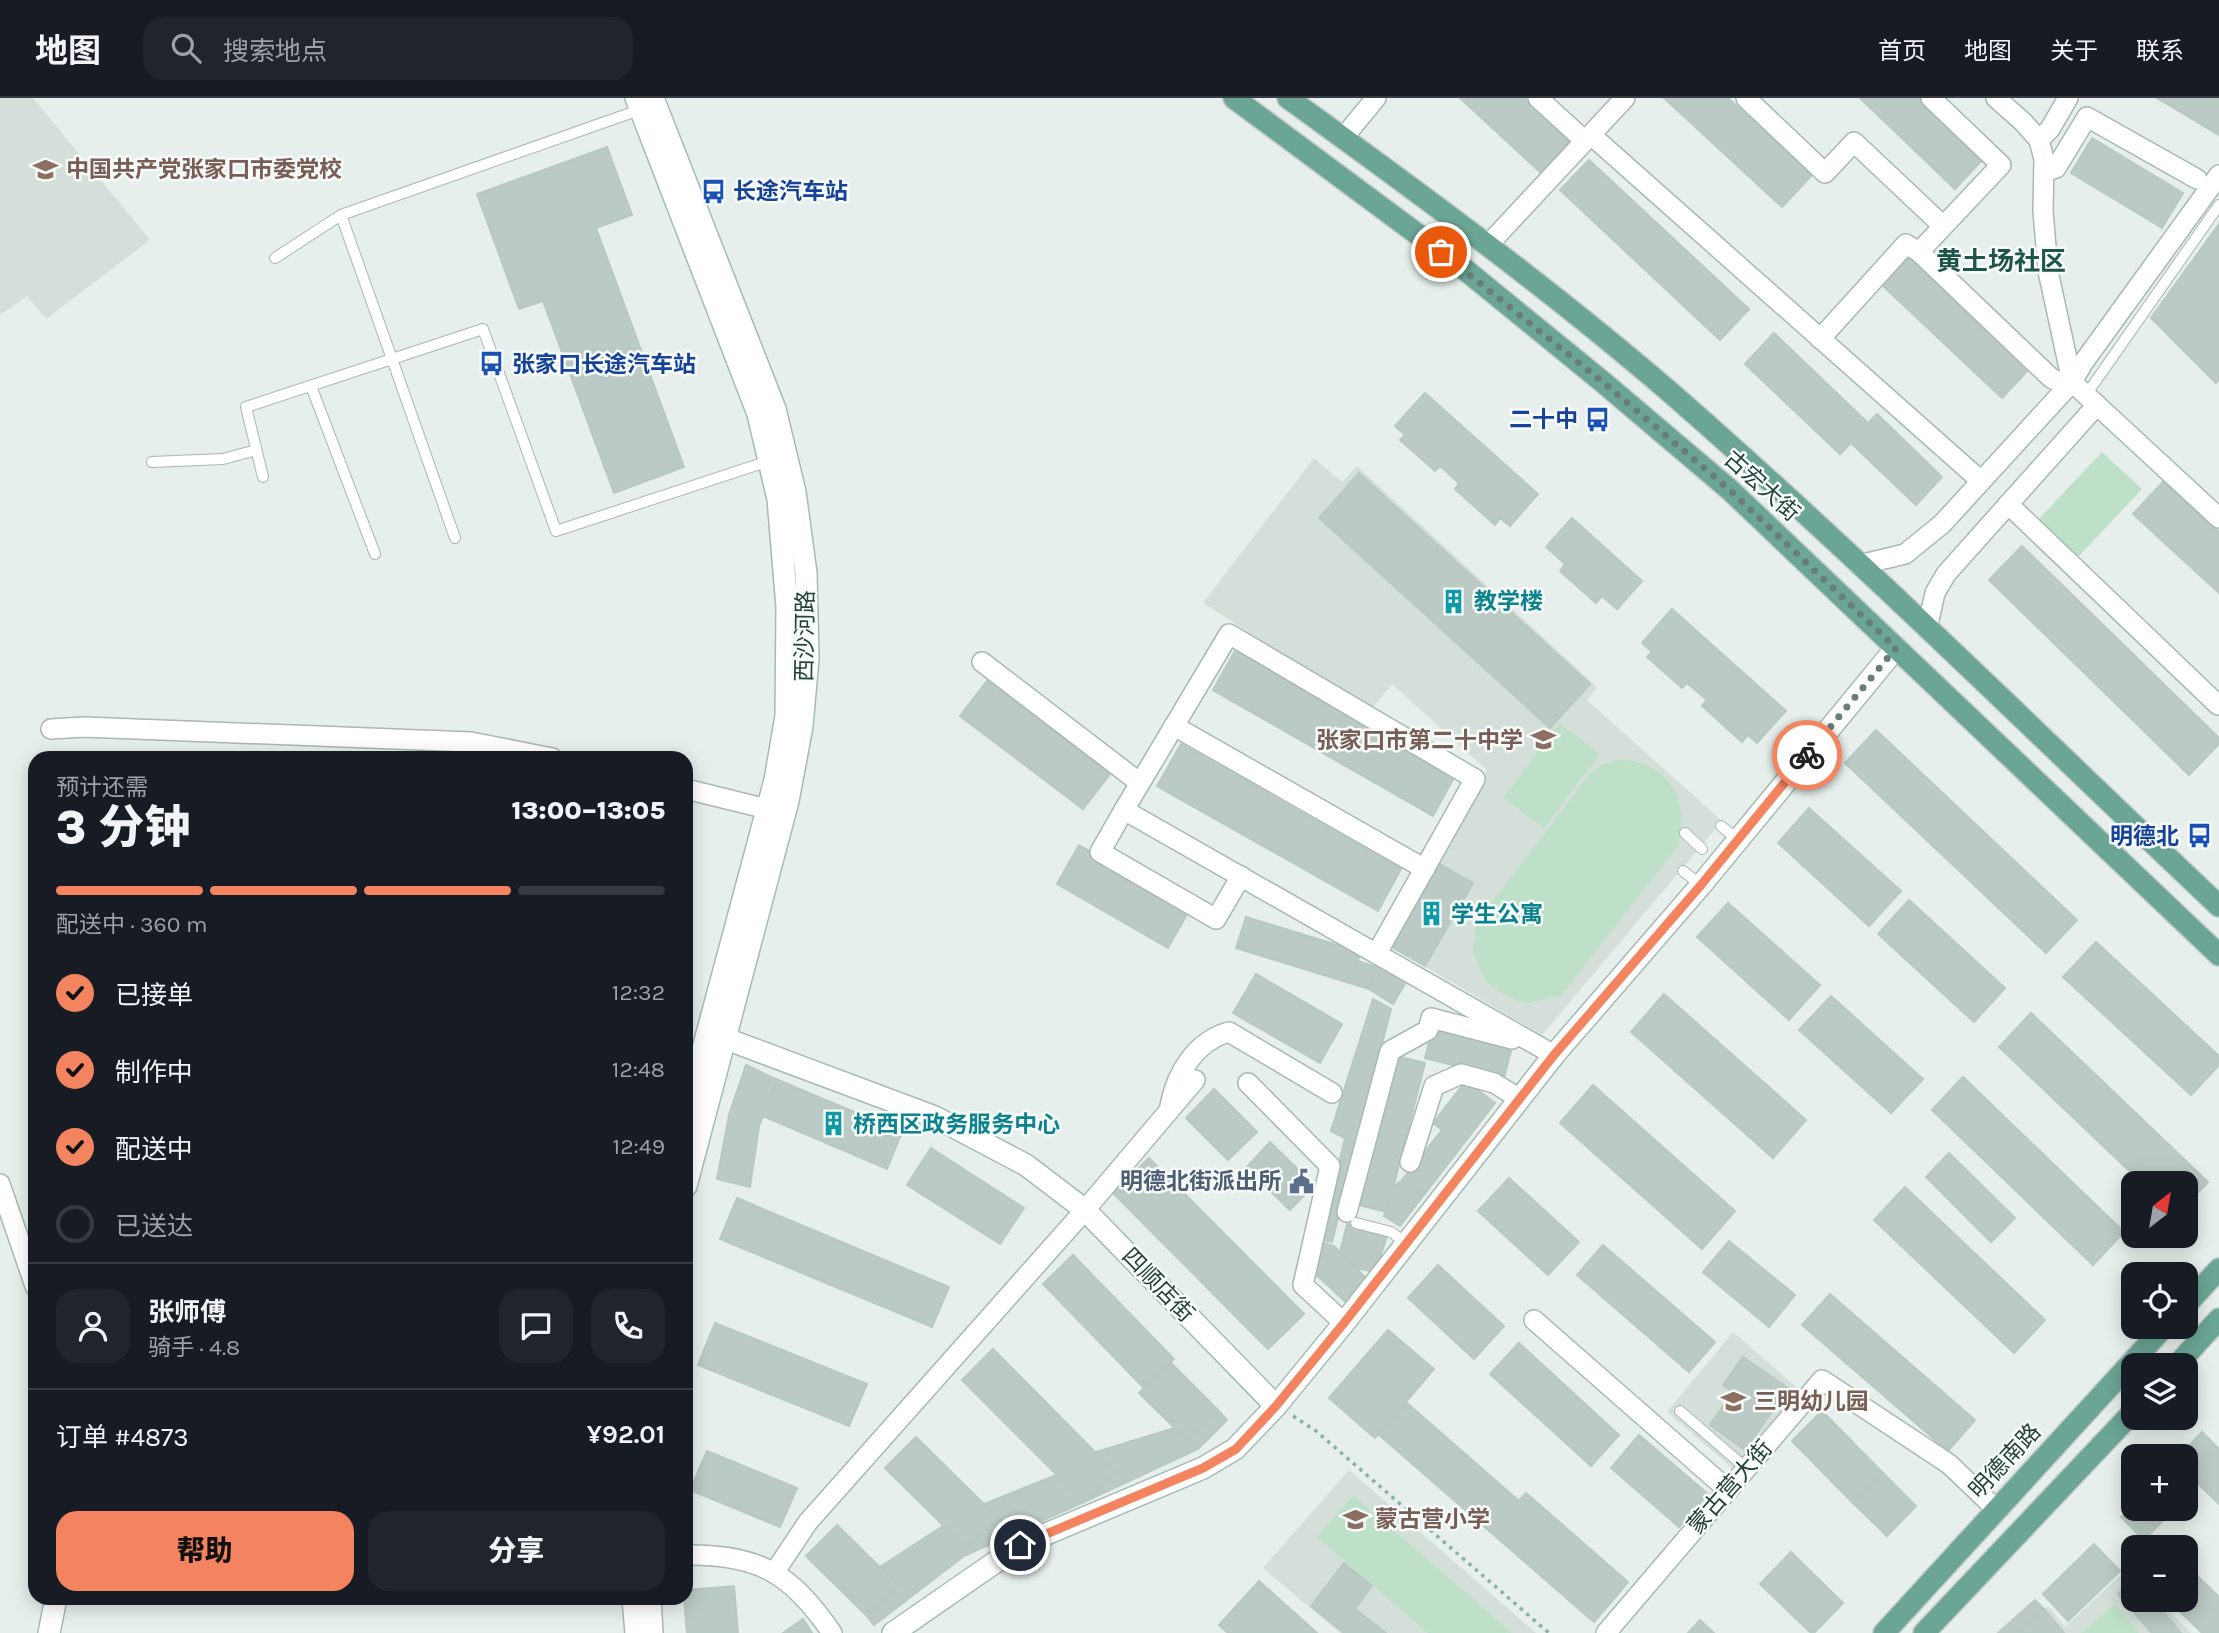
<!DOCTYPE html>
<html lang="zh">
<head>
<meta charset="utf-8">
<style>
	body { margin:0; font-family:Karla,"Noto Sans SC",sans-serif; background:#20242c; color:#f1f3f6; height:100vh; display:flex; flex-direction:column; font-size:26px; white-space:nowrap }
	* { box-sizing:border-box; margin:0 }
	p { font-size:23px; color:#9ea1a6 }
	.icon { flex:none; width:38px; height:38px; fill:none; stroke:currentColor; stroke-width:2; stroke-linecap:round; stroke-linejoin:round }
	.map { position:relative; flex:1; overflow:hidden }
	.panel { position:absolute; left:28px; top:653px; width:665px; height:854px; display:flex; flex-direction:column; background:#171b24; border-radius:21px; box-shadow:0 4px 18px #0003 }
	.panel>* { flex:none }
	.needle { width:46px; rotate:31deg }
	.buttons { position:absolute; left:2121px; top:1073px; display:grid; gap:14px }
	.buttons a { display:grid; place-items:center; width:77px; height:77px; border-radius:14px; background:#171b24; box-shadow:0 4px 18px #0003; font-size:35px }
	.pin { position:absolute; display:grid; place-items:center; width:60px; height:60px; color:#fff; margin:-30px; border:4px solid #fff; border-radius:50%; box-shadow:0 2px 7px #0007 }
	.courier { position:absolute; display:grid; place-items:center; width:70px; height:70px; margin:-35px; border:5px solid #f4845f; border-radius:50%; background:#fff; color:#222; box-shadow:0 2px 9px #0007 }
	.head em { font-style:normal; font-weight:800 }
	.head div { display:flex; flex-direction:column-reverse }
	.head { display:flex; align-items:center; justify-content:space-between; height:119px; padding:0 28px }
	h1 { font-size:46px; font-weight:800; line-height:52px }
	.bar { display:grid; grid-template-columns:repeat(4,1fr); gap:10px 7px; align-content:center; height:84px; padding:0 28px }
	.bar i { height:9px; border-radius:5px; background:#363941 }
	.bar .current { background:#f4845f }
	.bar p { grid-column:span 4 }
	.line { display:flex; align-items:center; gap:18px; padding:0 28px; border-top:2px solid #363941 }
	.line div { flex:1 }
	.round { display:grid; place-items:center; flex:none; width:74px; height:74px; border-radius:21px; background:#20242c }
	ol { padding:0 28px; list-style:none }
	li { display:flex; align-items:center; gap:21px; height:77px }
	li p { margin-inline-start:auto }
	li .icon { padding:7px; border-radius:50%; background:#f4845f; color:#111; stroke-width:4 }
	li:last-child { color:#9ea1a6 }
	li i { width:38px; height:38px; border:4px solid #363941; border-radius:50% }
	.button { display:flex; gap:14px; margin-top:auto; padding:14px 28px }
	.button a { flex:1; height:80px; border-radius:21px; background:#f4845f; color:#111; font-size:28px; font-weight:800; line-height:80px; text-align:center }
	.button a+a { background:#20242c; color:#f1f3f6 }
	header { display:flex; align-items:center; gap:42px; box-sizing:border-box; height:98px; padding:0 35px; background:#171b24; border-bottom:2px solid #363941 }
	header strong { font-size:33px }
	nav { display:flex; gap:38px; margin-inline-start:auto; font-size:24px }
	.search { width:490px; height:63px; background:#20242c; display:flex; align-items:center; gap:18px; box-sizing:border-box; padding:0 24px; border-radius:21px; color:#9ea1a6; font-size:26px }
	.map>svg:first-child { display:block }
</style>
</head>
<body>
<header>
<strong>地图</strong>
<div class="search"><svg class="icon" aria-label="search" viewBox="0 0 24 24"><circle cx="10" cy="10" r="6"/><path d="M15 15l6 6"/></svg>搜索地点</div>
<nav><a>首页</a><a>地图</a><a>关于</a><a>联系</a></nav>
</header>
<div class="map">
<svg width="2219" height="1535" viewBox="0 0 2219 1535">
	<rect width="100%" height="100%" fill="#e6efeb"/>
	<g fill="#d4dfda">
		<path d="M0,0H33L150,142L46,221L27,198L0,217Z"/>
		<path d="M1314,360L1342,384L1357,368L1597,589L1587,602L1722,723L1542,937L1388,847L1487,672L1392,586L1371,612L1203,505Z"/>
		<path d="M1733,1234L1800,1292L1732,1370L1667,1314Z"/>
		<path d="M1349,1372L1536,1535H1340L1263,1470Z"/>
		<path d="M2128,1470L2133,1475V1502H2158L2191,1535H2017L2048,1508L2065,1529Z"/>
	</g>
	<g fill="#bfe0c8">
		<path d="M2102,354L2142,391L2077,460L2037,423Z"/>
		<path d="M1559,625L1600,656L1544,730L1503,700Z"/>
		<path d="M1617,662C1668,662 1689,699 1679,746L1562,897L1529,905L1518,903L1495,891L1486,883L1475,862L1473,850L1477,824L1589,677L1602,667Z"/>
		<path d="M1353,1397L1512,1535H1428L1317,1439Z"/>
		<path d="M2115,1506L2139,1535H2081Z"/>
	</g>
	<g fill="#bbcac4" stroke="#b8c9c2" stroke-width="2">
		<path d="M1460,0H1524L1570,43L1540,74Z"/>
		<path d="M1664,0H1728L1812,77L1782,109Z"/>
		<path d="M1860,0H1920L1983,61L1955,91Z"/>
		<path d="M2157,0H2219V37Z"/>
		<path d="M2092,40L2183,95L2162,130L2071,75Z"/>
		<path d="M607,49L632,117L596,130L684,369L614,395L543,203L519,211L477,96Z"/>
		<path d="M1589,62L1749,211L1720,242L1560,92Z"/>
		<path d="M2219,126V282L2216,285L2151,220Z"/>
		<path d="M1911,155L2031,269L2002,300L1881,186Z"/>
		<path d="M1774,235L1868,325L1877,316L1942,379L1916,407L1851,345L1840,356L1745,266Z"/>
		<path d="M1425,295L1538,396L1510,428L1500,420L1495,427L1455,391L1459,385L1440,368L1435,373L1400,342L1405,337L1395,328Z"/>
		<path d="M1359,375L1590,586L1550,630L1319,420Z"/>
		<path d="M2164,383L2219,434V495L2133,416Z"/>
		<path d="M1572,420L1642,483L1617,511L1602,498L1596,505L1560,473L1565,466L1546,449Z"/>
		<path d="M2022,448L2219,640V646L2189,677L1989,482Z"/>
		<path d="M1672,511L1786,613L1757,645L1748,637L1742,644L1702,608L1707,602L1687,585L1682,590L1647,559L1652,554L1642,545Z"/>
		<path d="M1236,551L1456,676L1433,718L1213,592Z"/>
		<path d="M987,583L1110,676L1083,711L960,618Z"/>
		<path d="M1876,632L2077,822L2046,855L1845,665Z"/>
		<path d="M1181,646L1401,771L1378,813L1157,688Z"/>
		<path d="M1809,710L1901,793L1869,828L1778,745Z"/>
		<path d="M1079,747L1190,811L1168,850L1057,786Z"/>
		<path d="M1436,764L1473,785L1425,868L1388,847Z"/>
		<path d="M1909,802L2005,890L1974,924L1878,836Z"/>
		<path d="M1728,805L1820,887L1789,922L1697,839Z"/>
		<path d="M1246,819L1360,854L1358,863L1376,869L1369,891L1236,850Z"/>
		<path d="M2096,844L2219,958V967L2191,997L2063,879Z"/>
		<path d="M1379,864L1407,882L1393,906L1369,891Z"/>
		<path d="M1256,876L1342,926L1320,965L1233,915Z"/>
		<path d="M1664,896L1806,1022L1773,1060L1631,934Z"/>
		<path d="M1831,898L1923,981L1891,1015L1799,932Z"/>
		<path d="M1373,901L1391,911L1356,1046L1331,1033Z"/>
		<path d="M2031,915L2208,1084L2186,1107V1085H2142L1999,949Z"/>
		<path d="M1434,924L1513,945L1504,980L1425,960Z"/>
		<path d="M1392,957L1425,965L1387,1114L1354,1106Z"/>
		<path d="M746,967L778,982L759,1028L750,1089L717,1081L729,1017Z"/>
		<path d="M1963,979L2124,1134L2093,1167L1932,1012Z"/>
		<path d="M778,982L902,1034L887,1071L763,1018Z"/>
		<path d="M1466,983L1495,1005L1423,1098L1402,1082L1442,1032L1433,1025Z"/>
		<path d="M1593,987L1735,1113L1702,1151L1560,1025Z"/>
		<path d="M1214,991L1257,1034L1228,1062L1186,1020Z"/>
		<path d="M1345,1040L1356,1046L1332,1144L1321,1141Z"/>
		<path d="M1270,1044L1314,1087L1290,1112L1246,1070Z"/>
		<path d="M931,1050L1024,1110L1000,1146L907,1087Z"/>
		<path d="M1949,1055L2015,1120L1991,1144L1926,1079Z"/>
		<path d="M1149,1060L1304,1216L1268,1251L1113,1095Z"/>
		<path d="M1509,1080L1579,1144L1548,1177L1478,1113Z"/>
		<path d="M1402,1082L1423,1098L1400,1128L1384,1118L1394,1088Z"/>
		<path d="M1905,1089L2045,1222L2014,1255L1874,1122Z"/>
		<path d="M737,1100L949,1189L932,1229L720,1141Z"/>
		<path d="M1347,1126L1387,1138L1375,1174L1356,1170L1340,1154Z"/>
		<path d="M1729,1143L1795,1197L1769,1229L1703,1174Z"/>
		<path d="M1322,1144L1334,1148L1369,1183L1348,1206L1313,1174Z"/>
		<path d="M1603,1147L1715,1244L1689,1274L1577,1177Z"/>
		<path d="M1073,1157L1174,1261L1144,1290L1043,1186Z"/>
		<path d="M1438,1167L1504,1228L1474,1261L1408,1200Z"/>
		<path d="M1830,1196L1975,1322L1948,1353L1802,1227Z"/>
		<path d="M715,1225L867,1286L849,1328L698,1267Z"/>
		<path d="M1388,1232L1434,1271L1375,1340L1329,1300Z"/>
		<path d="M1519,1245L1619,1337L1591,1368L1490,1276Z"/>
		<path d="M993,1251L1115,1374L1084,1404L962,1282Z"/>
		<path d="M1743,1259L1788,1290L1745,1352L1710,1327L1723,1308L1733,1315L1743,1301L1723,1287Z"/>
		<path d="M1170,1264L1217,1311L1187,1342L1139,1295Z"/>
		<path d="M1407,1305L1519,1403L1526,1395L1628,1484L1594,1524L1379,1337Z"/>
		<path d="M1217,1311L1227,1322L1198,1351L1084,1404L964,1458L874,1527L867,1518L898,1487L880,1469L943,1428L967,1451L998,1420L984,1406L1056,1377L1084,1404L1115,1374L1096,1354L1174,1330L1187,1342Z"/>
		<path d="M1822,1313L1883,1375L1853,1405L1792,1343Z"/>
		<path d="M2202,1334L2219,1351V1406L2186,1374V1358H2179Z"/>
		<path d="M1639,1337L1708,1396L1679,1429L1611,1370Z"/>
		<path d="M916,1339L998,1420L967,1451L885,1370Z"/>
		<path d="M707,1353L797,1390L780,1429L690,1392Z"/>
		<path d="M1883,1375L1916,1408L1887,1438L1853,1405Z"/>
		<path d="M2133,1406V1410H2175L2144,1442L2121,1419Z"/>
		<path d="M837,1427L898,1487L867,1518L806,1458Z"/>
		<path d="M2157,1438L2168,1449H2146Z"/>
		<path d="M2094,1446L2120,1473L2068,1523L2043,1496Z"/>
		<path d="M1791,1454L1843,1505L1814,1535H1811L1760,1486Z"/>
		<path d="M1344,1465L1372,1488L1355,1511L1386,1535H1344L1311,1508Z"/>
		<path d="M2186,1467L2219,1499V1535H2202L2168,1502H2186Z"/>
		<path d="M2133,1482V1502H2153L2181,1535H2152L2118,1496Z"/>
		<path d="M1259,1483L1317,1535H1228L1219,1527Z"/>
		<path d="M734,1488L738,1535H687L684,1500L686,1492Z"/>
		<path d="M2035,1502L2044,1511L2017,1535H1998Z"/>
		<path d="M2044,1511L2064,1535H2017Z"/>
		<path d="M803,1521L812,1535H783Z"/>
		<path d="M1700,1522L1714,1535H1688Z"/>
	</g>
	<g fill="none" stroke-linecap="round" stroke-linejoin="round">
		<defs>
			<g id="lane">
				<path d="M642,11L341,117L392,261L483,231L556,433L772,362"/>
				<path d="M275,160L341,117"/>
				<path d="M311,288L375,456"/>
				<path d="M2086,297L2219,107"/>
				<path d="M152,364L223,361L256,352"/>
				<path d="M263,379L246,309L392,261L455,440"/>
				<path d="M1721,728L1737,741"/>
				<path d="M1685,735L1702,751"/>
				<path d="M1683,773L1701,787"/>
				<path d="M1356,1125L1391,1134L1407,1146"/>
				<path d="M1680,1313L1746,1370"/>
			</g>
			<g id="street">
				<path d="M1538,0L1585,43"/>
				<path d="M1746,0L1825,75L1854,44L1943,128"/>
				<path d="M1931,0L2001,67L1919,154L2051,280L2059,284H2072"/>
				<path d="M1996,0L2023,24L2039,42L2044,61L2043,113L2048,173L2072,284L2219,420"/>
				<path d="M1591,37L1981,383"/>
				<path d="M1343,40L1376,0"/>
				<path d="M2039,42L2050,31L2068,0"/>
				<path d="M2044,74L2056,70L2087,19L2197,81"/>
				<path d="M1487,148L1625,0"/>
				<path d="M1820,241L1906,146L1919,154"/>
				<path d="M2008,406L2218,607"/>
				<path d="M1859,467L1905,456L1942,426L2072,284L2083,265L2219,77"/>
				<path d="M1927,531L1935,495L1946,476L2097,307"/>
				<path d="M982,564L1140,685"/>
				<path d="M1174,628L1425,771"/>
				<path d="M51,631L84,629L471,644L552,660"/>
				<path d="M686,691L767,711"/>
				<path d="M1124,712L1100,754L1216,821L1241,778"/>
				<path d="M1377,855L1475,681L1229,536L1124,712L1554,957"/>
				<path d="M1248,985L1330,1068L1303,1187L1344,1225"/>
				<path d="M1170,1008C1176,975 1196,943 1229,934L1332,995"/>
				<path d="M1410,1064L1434,988L1461,976L1494,985L1520,1001"/>
				<path d="M0,1086L35,1188"/>
				<path d="M1347,1114L1390,953L1428,932L1431,920L1512,941"/>
				<path d="M1534,1222L1728,1392"/>
				<path d="M686,1457C758,1456 791,1475 832,1535"/>
				<path d="M774,1475L808,1424L1085,1112L1195,982"/>
				<path d="M1606,1535L1822,1282L1949,1366L1996,1411"/>
			</g>
			<g id="secondary">
				<path d="M636,0L758,316L778,401L787,509L786,618L775,682L686,1014"/>
				<path d="M653,0L775,311L795,394L806,475L808,561L802,628L788,703L686,1088"/>
				<path d="M713,936L935,1019L1026,1067L1085,1112L1276,1308"/>
				<path d="M633,1500L636,1535"/>
				<path d="M650,1500L652,1535"/>
				<path d="M49,1535L56,1500"/>
				<path d="M893,1535L1020,1447L1203,1370L1235,1351L1276,1308L1344,1225L1554,957L1701,787L1896,550"/>
			</g>
			<g id="primary">
				<path d="M1234,0L1463,170L1604,285L1730,392L2219,857"/>
				<path d="M1288,0C1418,94 1549,190 1671,295C1859,459 2037,636 2219,808"/>
				<path d="M2186,1207L2219,1171"/>
				<path d="M2177,1267L2219,1221"/>
				<path d="M1884,1535L2165,1228"/>
				<path d="M1924,1535L2133,1314"/>
			</g>
		</defs>
		<use href="#lane" stroke="#a8b8b2" stroke-width="12"/>
		<use href="#street" stroke="#a8b8b2" stroke-width="22"/>
		<use href="#secondary" stroke="#a4bbb3" stroke-width="24"/>
		<use href="#primary" stroke="#c2cac8" stroke-width="24"/>
		<path stroke="#86b3a5" stroke-width="3.5" stroke-dasharray="3.5 5" stroke-linecap="butt" d="M1293,1318L1316,1333L1549,1535"/>
		<use href="#lane" stroke="#fff" stroke-width="10"/>
		<use href="#street" stroke="#fff" stroke-width="19"/>
		<use href="#secondary" stroke="#fff" stroke-width="21"/>
		<use href="#primary" stroke="#6aa596" stroke-width="21"/>
	</g>
	<g fill="none" stroke-linecap="round" stroke-linejoin="round">
		<path stroke="#687f78" stroke-width="7" stroke-dasharray="0 12.6" d="M1441,154L1604,285L1730,392L1896,550L1807,657"/>
		<path stroke="#f4845f" stroke-width="9" d="M1020,1447L1203,1370L1236,1351L1276,1308L1344,1225L1554,957L1701,787L1807,657"/>
	</g>
	<defs>
		<symbol id="school-bare" viewBox="-9 -9 18 18"><path d="M0-5L7-2L0 1L-7-2ZM-4 1L0 2.5L4 1V4Q0 6-4 4Z" fill="#8d6e63" stroke="#f7fbf9" stroke-width="2.5" paint-order="stroke"/></symbol>
		<symbol id="bus-bare" viewBox="-9 -9 18 18"><path d="M-5-6H5V4H4V6H2V4H-2V6H-4V4H-5ZM-3.5-4V0h7V-4ZM-3.5 1.2v1.5H-2V1.2ZM2 1.2v1.5H3.5V1.2Z" fill="#1a4fb4" stroke="#f7fbf9" stroke-width="2.5" paint-order="stroke"/></symbol>
		<symbol id="building-bare" viewBox="-9 -9 18 18"><path d="M-4-6H4V6H1V3H-1V6H-4ZM-2.5-4.3h1.7v1.8h-1.7ZM.8-4.3h1.7v1.8H.8ZM-2.5-1h1.7V.8h-1.7ZM.8-1h1.7V.8H.8Z" fill="#0f9aa8" stroke="#f7fbf9" stroke-width="2.5" paint-order="stroke"/></symbol>
		<symbol id="civic-bare" viewBox="-9 -9 18 18"><path d="M-.6-6.5H3V-4.5H.6V-3L4-1V1h2V6H-6V1h2V-1L-.6-3ZM-1.2 2.5V6h2.4V2.5Z" fill="#5c6f8a" stroke="#f7fbf9" stroke-width="2.5" paint-order="stroke"/></symbol>
	</defs>
	<g fill-rule="evenodd">
		<use href="#school-bare" x="28" y="54" width="35" height="35"/>
		<use href="#bus-bare" x="696" y="76" width="35" height="35"/>
		<use href="#bus-bare" x="474" y="248" width="35" height="35"/>
		<use href="#bus-bare" x="1580" y="304" width="35" height="35"/>
		<use href="#building-bare" x="1436" y="486" width="35" height="35"/>
		<use href="#school-bare" x="1526" y="624" width="35" height="35"/>
		<use href="#bus-bare" x="2182" y="720" width="35" height="35"/>
		<use href="#building-bare" x="1414" y="798" width="35" height="35"/>
		<use href="#building-bare" x="816" y="1008" width="35" height="35"/>
		<use href="#civic-bare" x="1284" y="1066" width="35" height="35"/>
		<use href="#school-bare" x="1716" y="1286" width="35" height="35"/>
		<use href="#school-bare" x="1338" y="1404" width="35" height="35"/>
	</g>
	<g text-anchor="middle" dominant-baseline="central" stroke-width="5" stroke-linejoin="round" paint-order="stroke">
		<g font-size="23" font-weight="bold" fill="#785e54" stroke="#f7fbf9" text-anchor="start">
			<text x="66" y="71">中国共产党张家口市委党校</text>
			<text x="1523" y="642" text-anchor="end">张家口市第二十中学</text>
			<text x="1754" y="1303">三明幼儿园</text>
			<text x="1375" y="1421">蒙古营小学</text>
		</g>
		<g font-size="23" font-weight="bold" fill="#164399" stroke="#f7fbf9" text-anchor="start">
			<text x="733" y="93">长途汽车站</text>
			<text x="512" y="266">张家口长途汽车站</text>
			<text x="1578" y="321" text-anchor="end">二十中</text>
			<text x="2179" y="738" text-anchor="end">明德北</text>
		</g>
		<g font-size="23" fill="#24423a" stroke="#f7fbf9">
			<text transform="translate(1762 388) rotate(42)">古宏大街</text>
			<text transform="translate(805 538) rotate(-89)">西沙河路</text>
			<text transform="translate(1158 1187) rotate(46)">四顺店街</text>
			<text transform="translate(2005 1363) rotate(-47)">明德南路</text>
			<text transform="translate(1730 1389) rotate(-49)">蒙古营大街</text>
		</g>
		<g font-size="23" font-weight="bold" fill="#0d838f" stroke="#f7fbf9" text-anchor="start">
			<text x="1474" y="503">教学楼</text>
			<text x="1451" y="816">学生公寓</text>
			<text x="853" y="1026">桥西区政务服务中心</text>
		</g>
		<g font-size="23" font-weight="bold" fill="#4e5e75" stroke="#f7fbf9" text-anchor="end">
			<text x="1281" y="1083">明德北街派出所</text>
		</g>
		<g font-size="26" font-weight="bold" fill="#1f5548" stroke="#f7fbf9">
			<text x="2001" y="163">黄土场社区</text>
		</g>
	</g>
</svg>
<div class="buttons">
<a><svg class="needle" viewBox="-14 -14 28 28"><path d="M0-13l5 13h-10z" fill="#e53935"/><path d="M0 13l5-13h-10z" fill="#9ea1a6"/></svg></a>
<a><svg class="icon" aria-label="locate" viewBox="0 0 24 24"><circle cx="12" cy="12" r="6"/><path d="M12 2v4M12 18v4M2 12h4M18 12h4"/></svg></a>
<a><svg class="icon" aria-label="layers" viewBox="0 0 24 24"><path d="M12 4l9 5-9 5-9-5zM3 14l9 5 9-5"/></svg></a>
<a>+</a>
<a>−</a>
</div>
<div class="pin" style="left:1441px;top:154px;background:#ea580c"><svg class="icon" aria-label="bag" viewBox="0 0 24 24"><path d="M5 8h14l-1 12H6zM9 8a3 3 0 0 1 6 0"/></svg></div>
<div class="pin" style="left:1020px;top:1447px;background:#1f2937"><svg class="icon" aria-label="home" viewBox="0 0 24 24"><path d="M3 11l9-7 9 7M6 9v11h12V9"/></svg></div>
<div class="courier" style="left:1807px;top:657px"><svg class="icon" aria-label="bike" viewBox="0 0 24 24"><circle cx="6" cy="16" r="4"/><circle cx="18" cy="16" r="4"/><path d="M6 16l4-8h5l3 8M10 8l3 8H6M13 5h3"/></svg></div>
<section class="panel">
<div class="head"><div><h1>3 分钟</h1><p>预计还需</p></div><em>13:00–13:05</em></div>
<div class="bar"><i class="current"></i><i class="current"></i><i class="current"></i><i></i><p>配送中 · 360 m</p></div>
<ol>
<li><svg class="icon" aria-label="check" viewBox="0 0 24 24"><path d="M5 12l5 5 9-10"/></svg>已接单<p>12:32</p></li>
<li><svg class="icon" aria-label="check" viewBox="0 0 24 24"><path d="M5 12l5 5 9-10"/></svg>制作中<p>12:48</p></li>
<li><svg class="icon" aria-label="check" viewBox="0 0 24 24"><path d="M5 12l5 5 9-10"/></svg>配送中<p>12:49</p></li>
<li><i></i>已送达</li>
</ol>
<div class="line" style="height:126px"><a class="round"><svg class="icon" aria-label="person" viewBox="0 0 24 24"><circle cx="12" cy="8" r="4"/><path d="M4 21q1-7 8-7t8 7"/></svg></a><div><b>张师傅</b><p>骑手 · 4.8</p></div><a class="round"><svg class="icon" aria-label="chat" viewBox="0 0 24 24"><path d="M4 5h16v11H9l-5 4z"/></svg></a><a class="round"><svg class="icon" aria-label="phone" viewBox="0 0 24 24"><path d="M5 4h4l2 5-3 2q2 4 5 5l2-3 5 2v4C11 20 4 13 5 4z"/></svg></a></div>
<div class="line" style="height:91px"><div>订单 #4873</div><b>¥92.01</b></div>
<div class="button"><a>帮助</a><a>分享</a></div>
</section>
</div>
</body>
</html>
